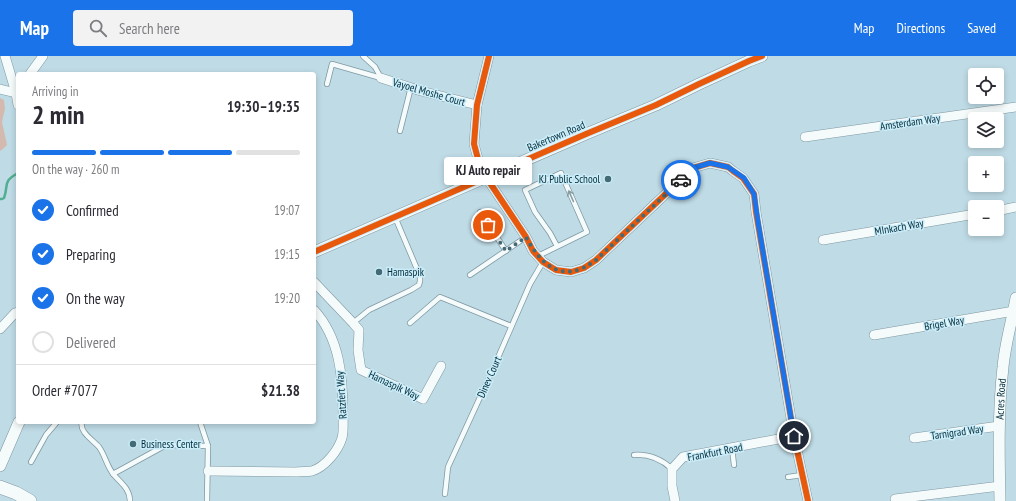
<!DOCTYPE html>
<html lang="en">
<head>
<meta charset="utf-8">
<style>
	body { margin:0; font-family:"PT Sans Narrow",sans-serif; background:#f2f2f3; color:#2b2b33; height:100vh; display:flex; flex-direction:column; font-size:15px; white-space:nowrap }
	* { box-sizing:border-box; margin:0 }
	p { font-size:13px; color:#7c7c81 }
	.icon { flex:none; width:22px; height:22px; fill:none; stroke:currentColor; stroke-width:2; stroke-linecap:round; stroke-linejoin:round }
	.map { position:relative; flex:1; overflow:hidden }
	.sheet { position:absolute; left:16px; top:16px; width:300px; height:352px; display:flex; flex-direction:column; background:#fff; border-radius:4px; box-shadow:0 2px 6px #0003 }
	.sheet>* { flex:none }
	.fabs { position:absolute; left:968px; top:12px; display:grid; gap:8px }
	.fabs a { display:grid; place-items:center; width:36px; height:36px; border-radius:4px; background:#fff; box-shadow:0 2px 6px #0003; font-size:20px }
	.pin { position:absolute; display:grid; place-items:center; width:34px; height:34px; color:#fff; margin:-17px; border:2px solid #fff; border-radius:50%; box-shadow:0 1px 4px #0007 }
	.courier { position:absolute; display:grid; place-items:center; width:40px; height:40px; margin:-20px; border:3px solid #1a73e8; border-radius:50%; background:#fff; color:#222; box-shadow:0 1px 5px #0007 }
	.bubble { position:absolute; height:28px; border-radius:4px; background:#fff; box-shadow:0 2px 6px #0003; font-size:13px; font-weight:700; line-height:28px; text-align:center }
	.head em { font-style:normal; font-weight:700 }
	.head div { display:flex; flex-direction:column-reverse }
	.head { display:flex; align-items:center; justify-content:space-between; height:68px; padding:0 16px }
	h1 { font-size:26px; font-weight:700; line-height:30px }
	.bar { display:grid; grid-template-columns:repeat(4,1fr); gap:6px 4px; align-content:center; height:48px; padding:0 16px }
	.bar i { height:5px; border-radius:3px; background:#e1e1e2 }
	.bar .current { background:#1a73e8 }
	.bar p { grid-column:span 4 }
	.line { display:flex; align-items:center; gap:10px; padding:0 16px; border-top:1px solid #e1e1e2 }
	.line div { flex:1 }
	ol { padding:0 16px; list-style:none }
	li { display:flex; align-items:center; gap:12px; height:44px }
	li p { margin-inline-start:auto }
	li .icon { padding:4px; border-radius:50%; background:#1a73e8; color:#fff; stroke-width:4 }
	li:last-child { color:#7c7c81 }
	li i { width:22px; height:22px; border:2px solid #e1e1e2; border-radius:50% }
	header { display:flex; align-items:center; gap:24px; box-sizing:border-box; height:56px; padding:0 20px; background:#1a73e8; color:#fff }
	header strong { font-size:19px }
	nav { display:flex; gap:22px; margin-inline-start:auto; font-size:14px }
	.search { width:280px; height:36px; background:#f2f2f3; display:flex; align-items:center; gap:10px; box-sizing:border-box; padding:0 14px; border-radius:4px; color:#7c7c81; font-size:15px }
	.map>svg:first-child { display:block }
</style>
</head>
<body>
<header>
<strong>Map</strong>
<div class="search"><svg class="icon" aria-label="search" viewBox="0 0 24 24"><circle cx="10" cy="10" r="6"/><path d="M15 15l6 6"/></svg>Search here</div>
<nav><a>Map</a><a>Directions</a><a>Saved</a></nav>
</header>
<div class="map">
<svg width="1016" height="445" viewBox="0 0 1016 445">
	<rect width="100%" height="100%" fill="#bfdbe6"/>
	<path fill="#d4b9ae" d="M0,42L4,44L5,53L3,61L2,66L7,89L3,93L0,95Z"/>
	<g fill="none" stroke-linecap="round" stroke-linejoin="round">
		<path stroke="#52ae91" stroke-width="2.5" d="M0,143H2L4,142C9,128 2,126 18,117"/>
		<defs>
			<g id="service">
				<path d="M363,0L375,11L381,22"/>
				<path d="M327,28L332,8L381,22"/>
				<path d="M400,75L411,31"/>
				<path d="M480,156L506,195"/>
				<path d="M538,200L587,176L561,117L525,134L535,156L550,177L557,190"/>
				<path d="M470,219L526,181"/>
				<path d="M353,267L369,254L411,234L419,229L420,225V220L395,161"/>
				<path d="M410,267L440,241L511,270"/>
				<path d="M82,366C79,376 93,384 99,391C105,399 107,411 114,419C121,427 130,433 130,445"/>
				<path d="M200,366L208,390L207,445"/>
				<path d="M732,392L734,409"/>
				<path d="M634,399C648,398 661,403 672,413"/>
				<path d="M31,406L46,379L57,366"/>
				<path d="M113,418L166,389L208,390"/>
				<path d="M788,421L802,419"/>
				<path d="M445,438L448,411L493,313L530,228L543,206"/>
			</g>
			<g id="minor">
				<path d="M5,0L16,37L18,49"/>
				<path d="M489,0L477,49L474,88L478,103L486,121L526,181L533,195L543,206L556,214L571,216L584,212L596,204L693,112L710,107L728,111L733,115L743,122L754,138L756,156L794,380L808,445"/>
				<path d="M30,18L43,0"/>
				<path d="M381,22L421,35L477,49"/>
				<path d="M0,33L16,37"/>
				<path d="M805,81L1016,51"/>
				<path d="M997,155L1016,151"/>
				<path d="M823,184L975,158"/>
				<path d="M314,226L353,267L359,274L358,294L361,314L423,343L441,310"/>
				<path d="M0,273L15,257L18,256"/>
				<path d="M874,279L1014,255"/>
				<path d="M914,382L999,370"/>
				<path d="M208,415L296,416C301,415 307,416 312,415C325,411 338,395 342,382C344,375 343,365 343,358C343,322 340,282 314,254"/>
				<path d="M895,443L1000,430"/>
				<path d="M675,445L672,430V413L683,401L794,380"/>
			</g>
			<g id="tertiary">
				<path d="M314,196L586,78L656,49L699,28L749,5L762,0"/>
				<path d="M0,410L19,366"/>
				<path id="s1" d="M1000,445C999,401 998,355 1003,311C1005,288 1012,265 1016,242"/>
			</g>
			<path id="secondary" d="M0,431L16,437L30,445"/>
		</defs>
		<use href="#service" stroke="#7e99a2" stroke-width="6"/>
		<use href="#minor" stroke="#7e99a2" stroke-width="10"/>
		<use href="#tertiary" stroke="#7e99a2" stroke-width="12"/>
		<use href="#secondary" stroke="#7e99a2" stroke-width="14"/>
		<use href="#service" stroke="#f5fafb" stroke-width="4.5"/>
		<use href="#minor" stroke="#f5fafb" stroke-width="9"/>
		<use href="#tertiary" stroke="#f5fafb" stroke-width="11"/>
		<use href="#secondary" stroke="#f5fafb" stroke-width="13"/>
		<defs>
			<g id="cycleway">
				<path d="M489,0L477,49L474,88L478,103L486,121L526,181L533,195L543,206L556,214L571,216L584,212L596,204L693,112L710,107L728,111L733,115L743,122L754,138L756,156L794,380L808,445"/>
				<path d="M314,196L586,78L656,49L699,28L749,5L762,0"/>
			</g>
		</defs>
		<use href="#cycleway" stroke="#cbedfa" stroke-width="8"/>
		<use href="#cycleway" stroke="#e8590c" stroke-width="6"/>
	</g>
	<defs><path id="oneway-shaft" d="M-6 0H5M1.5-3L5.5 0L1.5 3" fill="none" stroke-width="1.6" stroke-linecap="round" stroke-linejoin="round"/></defs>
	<use stroke="#889ea4" href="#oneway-shaft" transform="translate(571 140) rotate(-114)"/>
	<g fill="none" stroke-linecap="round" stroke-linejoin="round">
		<path stroke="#446a76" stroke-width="4" stroke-dasharray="0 7.2" d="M488,169L506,195L526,181C538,203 555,224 583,212C588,210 592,206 596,204L681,124"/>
		<path stroke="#1a73e8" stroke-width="5" d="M681,124L693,112L710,107L728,111L744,122L754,138L758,166L794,380"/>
	</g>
	<g fill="#446a76" stroke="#cbedfa" stroke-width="1.5">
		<circle cx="608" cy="123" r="4"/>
		<circle cx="379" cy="216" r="4"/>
		<circle cx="133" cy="388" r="4"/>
	</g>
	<g text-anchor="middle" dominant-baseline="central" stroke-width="3" stroke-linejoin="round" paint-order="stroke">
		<g font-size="11" fill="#022d39" stroke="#cbedfa">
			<text transform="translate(429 36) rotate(16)">Vayoel Moshe Court</text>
			<text transform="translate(910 66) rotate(-8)">Amsterdam Way</text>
			<text transform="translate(556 80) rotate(-23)">Bakertown Road</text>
			<text transform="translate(899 171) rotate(-10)">MInkach Way</text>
			<text transform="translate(944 267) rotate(-10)">Brigel Way</text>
			<text transform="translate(489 321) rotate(-66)">Dinev Court</text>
			<text transform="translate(394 329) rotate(25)">Hamaspik Way</text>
			<text transform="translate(341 339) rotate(-94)">Ratzfert Way</text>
			<text stroke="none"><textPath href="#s1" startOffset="102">Acres Road</textPath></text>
			<text transform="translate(957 376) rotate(-8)">Tarnigrad Way</text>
			<text transform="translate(715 396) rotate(-11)">Frankfurt Road</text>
		</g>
		<g font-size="11" fill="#022d39" stroke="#cbedfa" text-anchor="start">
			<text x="600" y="123" text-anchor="end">KJ Public School</text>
			<text x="387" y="216">Hamaspik</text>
			<text x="141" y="388">Business Center</text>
		</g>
	</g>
</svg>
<div class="fabs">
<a><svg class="icon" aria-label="locate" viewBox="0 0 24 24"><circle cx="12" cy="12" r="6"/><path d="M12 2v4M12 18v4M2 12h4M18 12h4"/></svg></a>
<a><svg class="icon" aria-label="layers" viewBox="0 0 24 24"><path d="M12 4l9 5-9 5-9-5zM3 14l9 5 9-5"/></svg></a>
<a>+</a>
<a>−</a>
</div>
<div class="pin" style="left:488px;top:169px;background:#ea580c"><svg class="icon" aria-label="bag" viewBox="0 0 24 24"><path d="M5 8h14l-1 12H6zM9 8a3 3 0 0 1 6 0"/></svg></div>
<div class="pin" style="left:794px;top:380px;background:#1f2937"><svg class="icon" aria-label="home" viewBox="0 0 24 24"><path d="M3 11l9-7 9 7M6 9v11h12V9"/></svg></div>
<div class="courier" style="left:681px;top:124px"><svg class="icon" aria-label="car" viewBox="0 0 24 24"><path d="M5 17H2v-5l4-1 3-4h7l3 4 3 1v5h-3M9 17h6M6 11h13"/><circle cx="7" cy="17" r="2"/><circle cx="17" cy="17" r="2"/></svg></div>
<div class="bubble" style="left:444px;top:101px;width:88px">KJ Auto repair</div>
<section class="sheet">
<div class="head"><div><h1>2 min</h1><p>Arriving in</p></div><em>19:30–19:35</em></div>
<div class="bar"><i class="current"></i><i class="current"></i><i class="current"></i><i></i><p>On the way · 260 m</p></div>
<ol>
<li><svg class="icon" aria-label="check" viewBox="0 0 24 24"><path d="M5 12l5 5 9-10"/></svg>Confirmed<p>19:07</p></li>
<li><svg class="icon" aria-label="check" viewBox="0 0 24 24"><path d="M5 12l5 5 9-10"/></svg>Preparing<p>19:15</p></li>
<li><svg class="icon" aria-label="check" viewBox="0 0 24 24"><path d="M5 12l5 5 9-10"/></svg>On the way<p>19:20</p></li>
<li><i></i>Delivered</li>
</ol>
<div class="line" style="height:52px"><div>Order #7077</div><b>$21.38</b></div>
</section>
</div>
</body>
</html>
